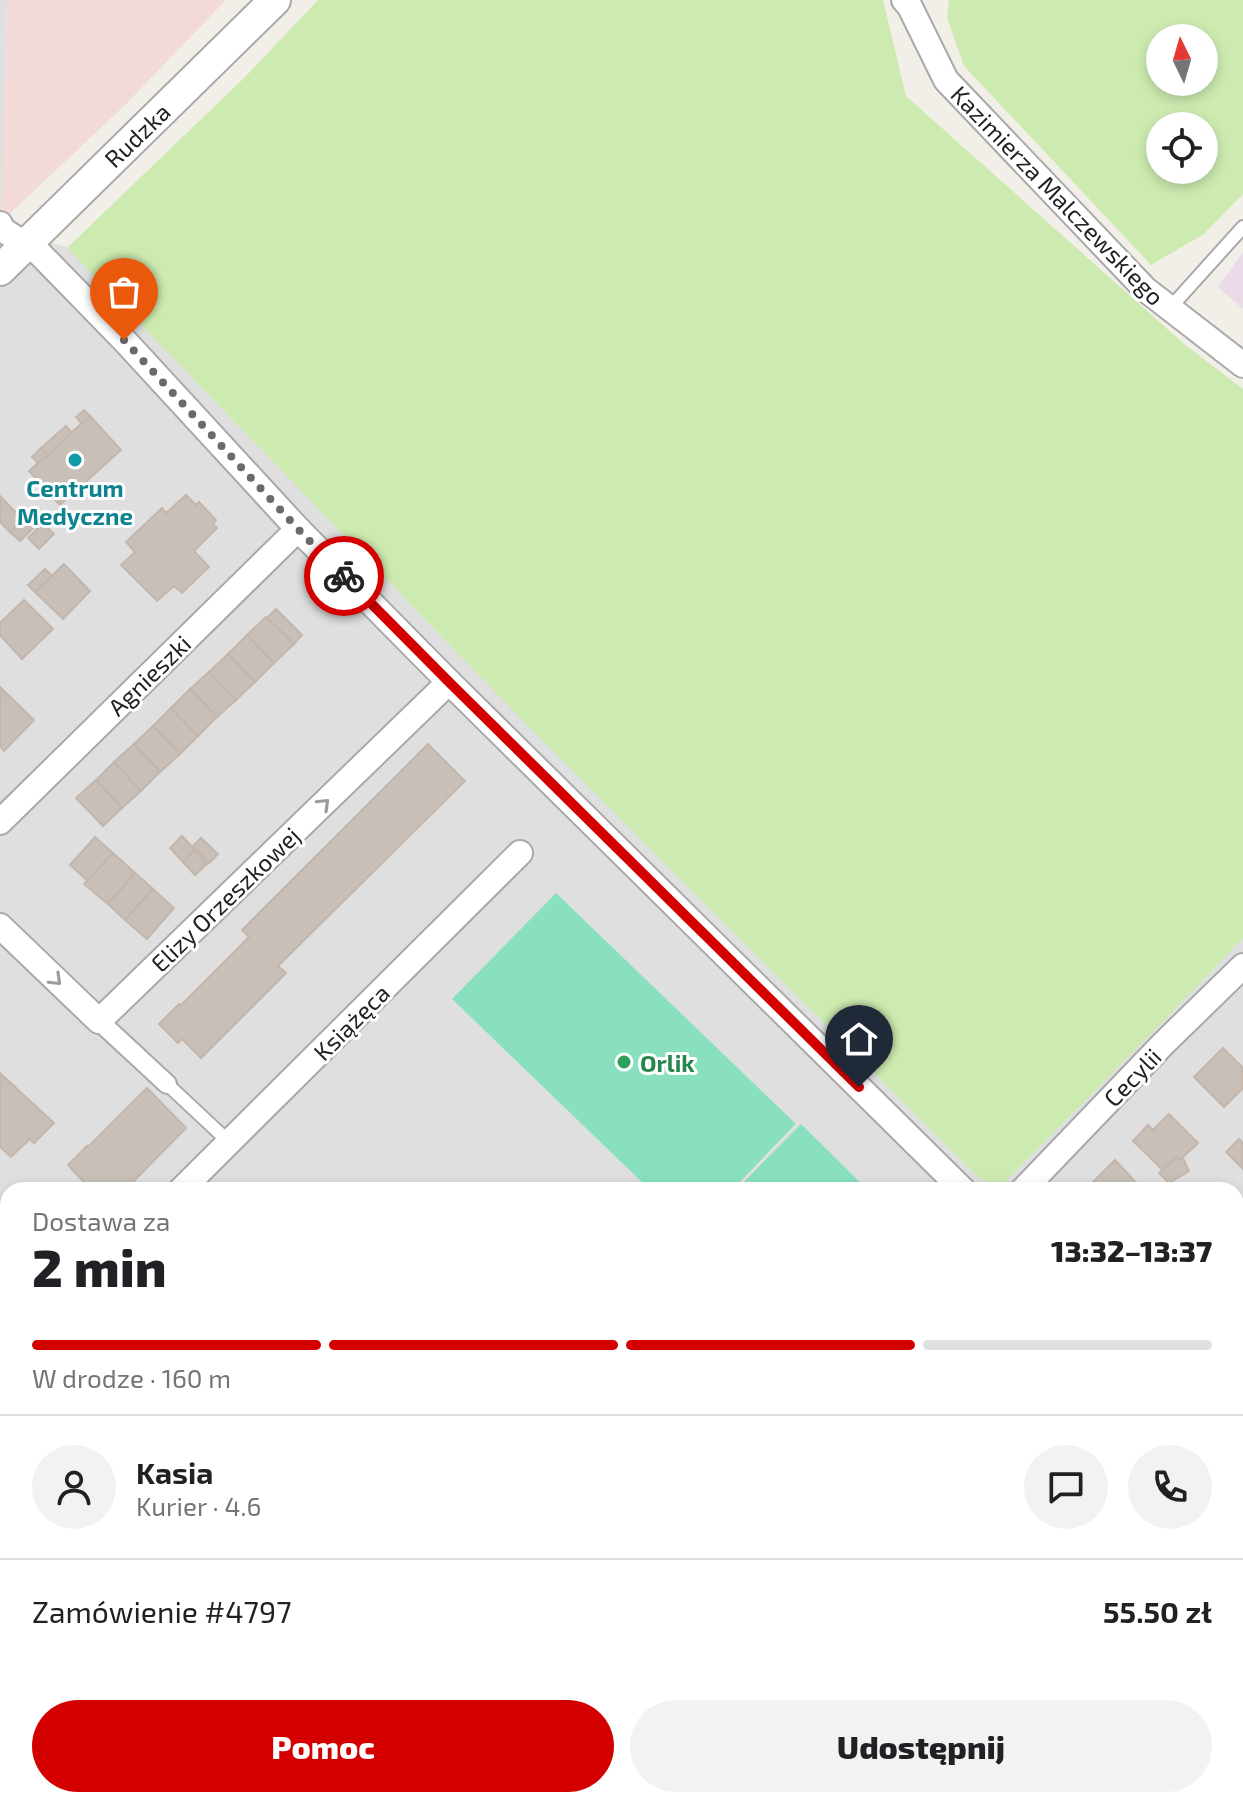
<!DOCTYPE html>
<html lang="pl">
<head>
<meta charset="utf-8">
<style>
	body { margin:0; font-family:"Exo 2",sans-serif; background:#f2f2f2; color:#202124; height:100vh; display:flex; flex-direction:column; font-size:30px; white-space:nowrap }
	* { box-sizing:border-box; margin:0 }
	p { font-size:26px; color:#757577 }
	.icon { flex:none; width:44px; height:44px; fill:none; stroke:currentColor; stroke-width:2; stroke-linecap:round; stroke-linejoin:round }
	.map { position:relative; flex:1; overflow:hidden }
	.details { position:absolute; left:0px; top:1182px; width:1244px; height:626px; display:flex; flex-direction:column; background:#fff; border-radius:24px 24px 0 0; box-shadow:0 4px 12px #0003 }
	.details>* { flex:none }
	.needle { width:52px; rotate:355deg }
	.fabs { position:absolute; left:1146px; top:24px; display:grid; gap:16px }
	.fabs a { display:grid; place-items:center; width:72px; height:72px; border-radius:50%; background:#fff; box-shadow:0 4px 12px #0003; font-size:40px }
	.pin { position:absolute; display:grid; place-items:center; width:68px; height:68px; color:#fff; margin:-82px -34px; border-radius:50% 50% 50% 0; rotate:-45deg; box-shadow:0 0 8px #0007 }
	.pin .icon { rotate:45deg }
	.courier { position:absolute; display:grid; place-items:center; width:80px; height:80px; margin:-40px; border:6px solid #d40000; border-radius:50%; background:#fff; color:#222; box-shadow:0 2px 10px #0007 }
	.head em { font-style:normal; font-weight:800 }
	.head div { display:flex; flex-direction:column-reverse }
	.head { display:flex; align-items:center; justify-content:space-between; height:136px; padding:0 32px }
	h1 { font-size:52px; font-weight:800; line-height:60px }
	.bar { display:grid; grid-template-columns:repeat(4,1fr); gap:12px 8px; align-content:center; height:96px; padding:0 32px }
	.bar i { height:10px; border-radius:6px; background:#e0e0e0 }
	.bar .current { background:#d40000 }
	.bar p { grid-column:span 4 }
	.line { display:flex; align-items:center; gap:20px; padding:0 32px; border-top:2px solid #e0e0e0 }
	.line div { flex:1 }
	.round { display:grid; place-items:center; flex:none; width:84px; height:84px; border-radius:42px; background:#f2f2f2 }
	.cta { display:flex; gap:16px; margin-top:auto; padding:16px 32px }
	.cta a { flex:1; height:92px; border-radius:48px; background:#d40000; color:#fff; font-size:32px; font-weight:800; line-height:92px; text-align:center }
	.cta a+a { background:#f2f2f2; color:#202124 }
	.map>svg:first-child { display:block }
</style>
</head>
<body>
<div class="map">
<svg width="1243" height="1807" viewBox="0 0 1243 1807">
	<rect width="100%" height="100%" fill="#f2efe9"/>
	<path fill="#e0dfdf" d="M0,0H7L3,230L89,253L1000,1187L1243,938V1807H226L219,1800H1236V1190H732L796,1125L453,1000L650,1190H8V1477L0,1469Z"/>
	<path fill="#f2dad9" d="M7,0H226L125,105L1,222Z"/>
	<path fill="#ebdbe8" d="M1243,252V309L1218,287Z"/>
	<g fill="#cdebb0" fill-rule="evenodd">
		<path d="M318,0H883L906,96L1183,343L1243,389V938L1152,1033L1000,1187L978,1177L526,724L67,248L245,77Z"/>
		<path d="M949,0H1243V194L1204,234L1151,265L964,66L947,18ZM1204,38V82H1160V38ZM1204,126V170H1160V126Z"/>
		<path d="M0,1469L8,1477V1800H219L226,1807H0Z"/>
	</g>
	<g fill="#88e0be">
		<path d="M556,893L796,1124L732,1190H650L452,999Z"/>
		<path d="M801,1124L868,1190H736Z"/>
	</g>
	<g fill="#c7bfb8" stroke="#c4b6ab" stroke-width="2">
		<path d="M84,410L90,416L82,424L76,417Z"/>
		<path d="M90,416L121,450L60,505L29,471Z"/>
		<path d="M66,426L72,433L48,455L41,448Z"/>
		<path d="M41,448L48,455L38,463L32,457Z"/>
		<path d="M186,495L196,505L199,502L216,520L213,524L217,528L194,551L209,567L182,593L174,586L157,601L121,565L135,552L126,542L162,508L166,513Z"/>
		<path d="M0,496L23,520L10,532L0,522Z"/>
		<path d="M33,509L42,519L20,541L10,532Z"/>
		<path d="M43,523L54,534L39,549L28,538Z"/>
		<path d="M64,564L90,591L63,619L35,592Z"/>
		<path d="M45,569L52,576L35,592L28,585Z"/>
		<path d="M24,600L53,629L22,659L0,635V623Z"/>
		<path d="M276,609L302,635L294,644L267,618Z"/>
		<path d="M266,617L294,644L274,663L247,635Z"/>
		<path d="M247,635L274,663L255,682L228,654Z"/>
		<path d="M228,654L255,682L236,700L209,672Z"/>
		<path d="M209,672L236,700L217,717L190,689Z"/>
		<path d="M0,687L34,720L4,751L0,746Z"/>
		<path d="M190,689L217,717L198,736L171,708Z"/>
		<path d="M171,708L198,736L180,754L153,726Z"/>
		<path d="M153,726L180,754L160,772L134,744Z"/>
		<path d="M134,744L160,772L141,791L114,762Z"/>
		<path d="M428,744L465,781L278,966L286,973L201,1058L182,1039L178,1043L159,1024L179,1004L181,1005L249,937L242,930Z"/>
		<path d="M114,762L141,791L122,808L96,780Z"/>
		<path d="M96,780L122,808L103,826L76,798Z"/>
		<path d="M182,836L195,850L183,862L170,848Z"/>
		<path d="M95,837L113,853L88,881L70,865Z"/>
		<path d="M201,838L218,854L209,863L193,846Z"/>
		<path d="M194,850L207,864L195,875L183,862Z"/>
		<path d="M113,853L135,873L108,904L84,884Z"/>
		<path d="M135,873L153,889L125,920L108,904Z"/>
		<path d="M153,889L174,908L147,939L125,920Z"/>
		<path d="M1223,1048L1243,1068V1088L1224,1107L1194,1077Z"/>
		<path d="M0,1073L54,1123L34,1143L30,1139L11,1157L0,1147Z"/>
		<path d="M147,1088L186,1128L128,1187L129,1190H91L68,1165L87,1146L88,1147Z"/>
		<path d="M1169,1114L1198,1143L1180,1160L1177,1157L1163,1170L1133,1141L1148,1125L1153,1130Z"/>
		<path d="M1239,1139L1243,1143V1169L1226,1152Z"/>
		<path d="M1177,1157L1180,1160L1183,1158L1189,1171L1169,1183L1159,1173Z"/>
		<path d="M1115,1160L1143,1190H1085Z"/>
		<path d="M0,1275L8,1283L0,1291Z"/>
		<path d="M245,1800H320L327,1807H252Z"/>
		<path d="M503,1800H519L526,1807H496Z"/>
		<path d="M772,1800H859L863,1803L859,1807H765Z"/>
		<path d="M1060,1800H1095L1102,1807H1053Z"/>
	</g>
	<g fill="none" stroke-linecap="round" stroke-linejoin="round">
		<defs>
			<g id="service">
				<path d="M1170,308L1243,227"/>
				<path d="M167,1084L229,1142"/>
				<path d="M0,1426L7,1430L8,1429"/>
			</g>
			<path id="pedestrian" d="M99,1021L167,1084"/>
			<g id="minor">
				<path d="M904,0L910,7L946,80L1145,289L1243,365"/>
				<path d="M0,224L3,230L39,253L45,259L124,340L298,529L449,682L963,1190"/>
				<path d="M0,822L298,529"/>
				<path d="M0,926L99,1021L449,682"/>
				<path d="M181,1190L520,853"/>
				<path d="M1023,1190L1163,1044L1243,966"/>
				<path d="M0,1370L8,1362"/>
				<path d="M1236,1455L1243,1462"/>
				<path d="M968,1800L975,1807"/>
				<path d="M417,1807L425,1800"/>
			</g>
			<path id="tertiary" d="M0,270L275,0"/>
		</defs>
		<use href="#service" stroke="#a9a9a9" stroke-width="16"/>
		<use href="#pedestrian" stroke="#a9a9a9" stroke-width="22"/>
		<use href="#minor" stroke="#a9a9a9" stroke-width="28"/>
		<use href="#tertiary" stroke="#a9a9a9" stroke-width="34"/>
		<use href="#service" stroke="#fff" stroke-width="12"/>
		<use href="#pedestrian" stroke="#fff" stroke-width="18"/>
		<use href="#minor" stroke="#fff" stroke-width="24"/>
		<use href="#tertiary" stroke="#fff" stroke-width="30"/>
	</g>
	<defs><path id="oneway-chevron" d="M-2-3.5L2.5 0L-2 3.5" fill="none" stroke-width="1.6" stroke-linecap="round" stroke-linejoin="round" transform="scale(2)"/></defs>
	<g stroke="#9c9c9c">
		<use href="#oneway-chevron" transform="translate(324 804) rotate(-44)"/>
		<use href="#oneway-chevron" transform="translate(56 980) rotate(44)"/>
	</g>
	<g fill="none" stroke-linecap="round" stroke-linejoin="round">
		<path stroke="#6b6a68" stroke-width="8" stroke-dasharray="0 14.4" d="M124,340L298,529L344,576"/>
		<path stroke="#d40000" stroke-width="10" d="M344,576L449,682L859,1087"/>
	</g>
	<circle fill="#0f9aa8" stroke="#fff" stroke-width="3" cx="75" cy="460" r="8"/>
	<circle fill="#2e9e5b" stroke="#fff" stroke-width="3" cx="624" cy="1062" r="8"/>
	<g text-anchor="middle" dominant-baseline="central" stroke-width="6" stroke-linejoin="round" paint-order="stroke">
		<g font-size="24" fill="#222" stroke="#fff">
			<text transform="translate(137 135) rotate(-44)">Rudzka</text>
			<text transform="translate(1058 195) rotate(46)">Kazimierza Malczewskiego</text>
			<text transform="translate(149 675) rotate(-44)">Agnieszki</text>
			<text transform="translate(225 899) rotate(-44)">Elizy Orzeszkowej</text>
			<text transform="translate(351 1022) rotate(-45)">Książęca</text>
			<text transform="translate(1132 1077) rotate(-46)">Cecylii</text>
		</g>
		<g font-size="24" font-weight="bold" fill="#0d838f" stroke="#fff">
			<text x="75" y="487">Centrum<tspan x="75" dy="28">Medyczne</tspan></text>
		</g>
		<g font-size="24" font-weight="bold" fill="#27864d" stroke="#fff" text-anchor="start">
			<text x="640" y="1062">Orlik</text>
		</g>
	</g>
</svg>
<div class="fabs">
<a><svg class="needle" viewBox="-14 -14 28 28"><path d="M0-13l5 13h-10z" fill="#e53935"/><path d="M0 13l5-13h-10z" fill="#757577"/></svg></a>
<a><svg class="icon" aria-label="locate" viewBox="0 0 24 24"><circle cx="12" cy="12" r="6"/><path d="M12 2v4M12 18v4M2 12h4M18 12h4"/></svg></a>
</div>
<div class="pin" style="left:124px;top:340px;background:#ea580c"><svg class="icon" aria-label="bag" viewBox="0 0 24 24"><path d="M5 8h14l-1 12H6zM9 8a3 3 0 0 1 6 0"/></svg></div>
<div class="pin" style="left:859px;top:1087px;background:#1f2937"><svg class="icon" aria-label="home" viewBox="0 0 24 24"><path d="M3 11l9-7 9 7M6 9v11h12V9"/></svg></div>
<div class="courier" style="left:344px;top:576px"><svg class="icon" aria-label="bike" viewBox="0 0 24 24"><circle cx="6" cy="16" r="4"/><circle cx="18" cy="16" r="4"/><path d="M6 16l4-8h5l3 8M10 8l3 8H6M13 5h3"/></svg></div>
<section class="details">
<div class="head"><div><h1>2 min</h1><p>Dostawa za</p></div><em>13:32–13:37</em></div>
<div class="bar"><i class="current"></i><i class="current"></i><i class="current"></i><i></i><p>W drodze · 160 m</p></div>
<div class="line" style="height:144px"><a class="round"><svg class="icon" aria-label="person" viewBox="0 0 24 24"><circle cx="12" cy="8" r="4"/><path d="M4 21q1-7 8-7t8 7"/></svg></a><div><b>Kasia</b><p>Kurier · 4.6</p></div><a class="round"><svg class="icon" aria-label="chat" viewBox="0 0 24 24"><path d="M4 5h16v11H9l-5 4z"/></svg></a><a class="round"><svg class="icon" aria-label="phone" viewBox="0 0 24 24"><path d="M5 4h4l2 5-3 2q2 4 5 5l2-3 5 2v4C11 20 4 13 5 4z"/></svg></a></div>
<div class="line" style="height:104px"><div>Zamówienie #4797</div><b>55.50 zł</b></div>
<div class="cta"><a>Pomoc</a><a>Udostępnij</a></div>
</section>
</div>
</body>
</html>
